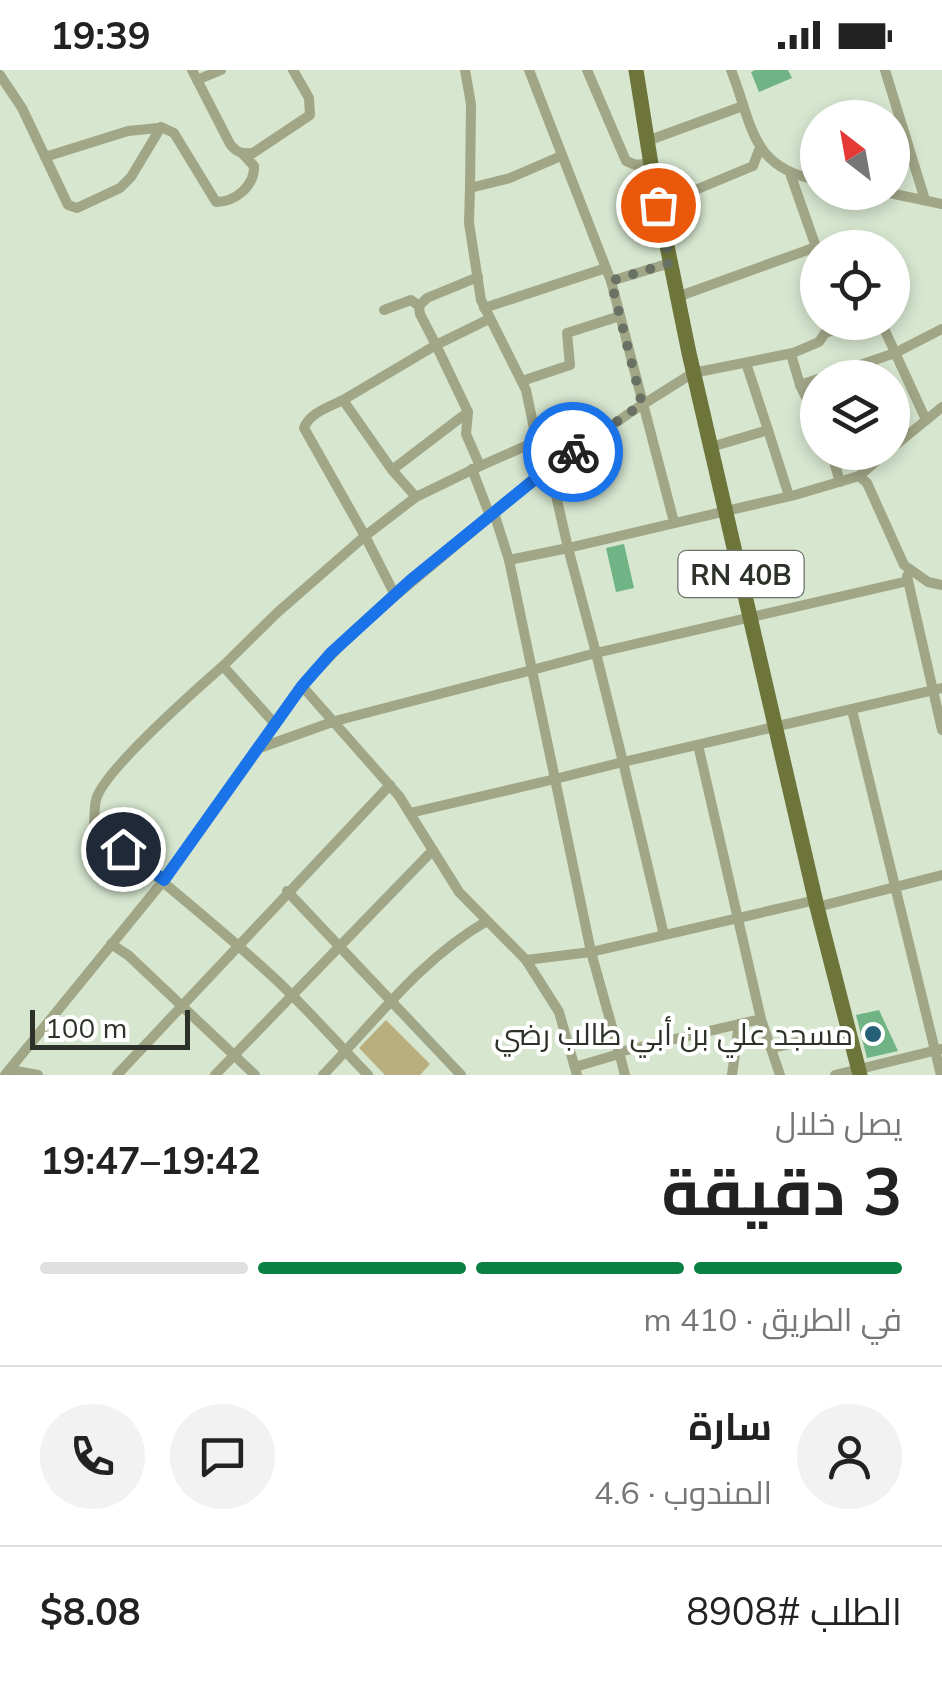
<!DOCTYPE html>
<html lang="ar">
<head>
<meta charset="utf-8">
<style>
	body { margin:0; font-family:Mulish,Cairo,sans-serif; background:#f2f2f2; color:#222; direction:rtl; height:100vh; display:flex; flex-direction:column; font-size:38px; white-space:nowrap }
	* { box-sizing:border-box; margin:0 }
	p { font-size:32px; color:#767676 }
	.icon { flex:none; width:55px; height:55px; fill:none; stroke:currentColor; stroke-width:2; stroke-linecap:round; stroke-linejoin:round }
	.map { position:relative; height:1005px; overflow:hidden; direction:ltr }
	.drawer { display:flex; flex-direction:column; background:#fff; flex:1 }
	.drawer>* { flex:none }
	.needle { width:65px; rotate:329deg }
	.buttons { position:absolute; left:800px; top:30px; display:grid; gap:20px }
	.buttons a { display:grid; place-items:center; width:110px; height:110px; border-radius:50%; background:#fff; box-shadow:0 5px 15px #0003; font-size:50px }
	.scale { position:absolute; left:30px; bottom:25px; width:160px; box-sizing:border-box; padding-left:10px; border:5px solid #2c3229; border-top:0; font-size:28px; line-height:35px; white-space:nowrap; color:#2c3229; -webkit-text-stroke:8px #fff; paint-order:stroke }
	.pin { position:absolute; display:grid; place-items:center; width:85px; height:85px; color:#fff; margin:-42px; border:5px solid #fff; border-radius:50%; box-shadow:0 2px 10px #0007 }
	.courier { position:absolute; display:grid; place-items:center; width:100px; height:100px; margin:-50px; border:8px solid #1a73e8; border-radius:50%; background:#fff; color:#222; box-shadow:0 2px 12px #0007 }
	.summary em { font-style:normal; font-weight:700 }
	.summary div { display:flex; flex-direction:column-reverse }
	.summary { display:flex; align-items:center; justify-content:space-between; height:170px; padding:0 40px }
	h1 { font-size:65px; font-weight:700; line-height:75px }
	.bar { display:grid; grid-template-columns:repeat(4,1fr); gap:15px 10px; align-content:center; height:120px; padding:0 40px }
	.bar i { height:12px; border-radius:8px; background:#e0e0e0 }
	.bar .selected { background:#0b8043 }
	.bar p { grid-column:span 4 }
	.line { display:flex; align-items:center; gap:25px; padding:0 40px; border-top:2px solid #e0e0e0 }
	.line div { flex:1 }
	.round { display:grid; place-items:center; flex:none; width:105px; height:105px; border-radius:52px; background:#f2f2f2 }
	.status { display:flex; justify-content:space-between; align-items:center; height:70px; padding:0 50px; background:#fff; direction:ltr }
	.status svg { height:28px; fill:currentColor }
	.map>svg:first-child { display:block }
</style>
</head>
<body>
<div class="status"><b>19:39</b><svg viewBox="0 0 49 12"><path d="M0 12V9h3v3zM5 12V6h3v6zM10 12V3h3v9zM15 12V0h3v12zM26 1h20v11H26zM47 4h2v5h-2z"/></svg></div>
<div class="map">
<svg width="942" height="1005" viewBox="0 0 942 1005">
	<rect width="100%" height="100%" fill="#d6e6cf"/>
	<path fill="#b9ae7e" d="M386,950L430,994L420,1005H385L359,978Z"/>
	<g fill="#70b486">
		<path d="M755,0H788L792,8L759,22L751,2Z"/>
		<path d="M624,474L634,518L616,522L606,478Z"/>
		<path d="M879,940L898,981L867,988L856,945Z"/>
	</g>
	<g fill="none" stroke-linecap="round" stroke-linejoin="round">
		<g stroke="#a1a687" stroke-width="10">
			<path d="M192,0L230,74C237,83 242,84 253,83L310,45L309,28L293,0"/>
			<path d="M465,0L471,34L470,118L510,108L561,86"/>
			<path d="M529,0L611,211"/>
			<path d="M587,0L626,91L636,95L651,93"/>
			<path d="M731,0C753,55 750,98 818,110"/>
			<path d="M885,0L925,130"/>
			<path d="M0,5L22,38L68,135L77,138L120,118L131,107L161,57L174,63L216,132C236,132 255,115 254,96L243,84"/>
			<path d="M197,10L221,0"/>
			<path d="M647,71L743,36"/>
			<path d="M45,87L128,61L158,58"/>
			<path d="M470,118L469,153L481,230L526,320L536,368L550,399L568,478L509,490L494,443"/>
			<path d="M885,122L942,134"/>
			<path d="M659,135L753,96L759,80"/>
			<path d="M670,193L611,211L674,452"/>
			<path d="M478,207L427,228L419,236L420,244L436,275L343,330L392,400L416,427L480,396"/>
			<path d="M677,227L816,177L791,106"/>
			<path d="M484,238L606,198"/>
			<path d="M384,240L411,230L419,236"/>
			<path d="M489,249L436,275L468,342L466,364L480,396L537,371"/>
			<path d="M881,252L926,350"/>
			<path d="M791,284L800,315L818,309"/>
			<path d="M746,293L768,360"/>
			<path d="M822,308L895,283L942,259"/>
			<path d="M522,311L570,295L567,263L620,246"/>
			<path d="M800,315L818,352"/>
			<path d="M711,377L768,360L789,426"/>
			<path d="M892,378L942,337"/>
			<path d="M831,382L840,412"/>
			<path d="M472,399L490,446"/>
			<path d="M392,400L468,342"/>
			<path d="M859,406L887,382"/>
			<path d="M907,506L942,660"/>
			<path d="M908,511L596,583L568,478L795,425L859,406L867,413L904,495L928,512L942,515"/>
			<path d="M395,525L365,466L416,427"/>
			<path d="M223,596C198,618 102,702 96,730C94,737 95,746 94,754C153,805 213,852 271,905C305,936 336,972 368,1005"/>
			<path d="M302,616L399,726L459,822L526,890L559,942L577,1005"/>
			<path d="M852,640L941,1005"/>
			<path d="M275,654L223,596L278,542L365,466L304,358C309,343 329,337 343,330"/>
			<path d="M698,675L761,949L619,982L591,882C666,864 741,847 816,830"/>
			<path d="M257,679L335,651L532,600L555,709L623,692L596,583L532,600L509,490"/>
			<path d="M410,743L555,709L591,882L526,890"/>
			<path d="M287,821L461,1005"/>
			<path d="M817,837L942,805"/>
			<path d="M664,865L623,692L942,618"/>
			<path d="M111,874L128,885L255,1005"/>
			<path d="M761,949L780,1005"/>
			<path d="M771,978L850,961"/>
			<path d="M619,982L625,1005"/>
			<path d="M575,997L619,984"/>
			<path d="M11,1000L38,1005"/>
			<path d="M5,1005L160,815L302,616L357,558L535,409L634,340L693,303L793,283L819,272L825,263L856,252"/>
			<path d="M117,1005L390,715"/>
			<path d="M215,1005L433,780"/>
			<path d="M323,1005C376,950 421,889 487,851"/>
			<path d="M732,1005L739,954"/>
			<path d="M835,1005L941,979"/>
		</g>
		<path stroke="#6d753a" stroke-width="15" d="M636,0L653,107L689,283L817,837L860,1005"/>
	</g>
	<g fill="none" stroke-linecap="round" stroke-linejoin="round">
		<path stroke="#687163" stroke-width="10" stroke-dasharray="0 18" d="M573,382L642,334L611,211L670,193L658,135"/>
		<path stroke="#1a73e8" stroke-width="12" d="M123,779L164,810L302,616L331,583L411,510L535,409L573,382"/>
	</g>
	<circle fill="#265f78" stroke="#fff" stroke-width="4" cx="873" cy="964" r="10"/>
	<g text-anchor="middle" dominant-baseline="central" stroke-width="8" stroke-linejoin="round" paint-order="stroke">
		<rect fill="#fff" stroke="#6b7069" stroke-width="2.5" x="678.5" y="481" width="125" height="46" rx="8"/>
		<g font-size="28" font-weight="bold" fill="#2c3229">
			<text x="741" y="504">RN 40B</text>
		</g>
		<g font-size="30" fill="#2c3229" stroke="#fff" text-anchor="end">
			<text x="853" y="964">مسجد علي بن أبي طالب رضي</text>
		</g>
	</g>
</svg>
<div class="buttons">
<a><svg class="needle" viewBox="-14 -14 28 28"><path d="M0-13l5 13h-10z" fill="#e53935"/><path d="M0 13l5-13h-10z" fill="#767676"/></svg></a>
<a><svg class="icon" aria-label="locate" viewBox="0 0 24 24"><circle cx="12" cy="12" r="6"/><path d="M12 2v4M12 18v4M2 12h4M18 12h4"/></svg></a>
<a><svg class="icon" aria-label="layers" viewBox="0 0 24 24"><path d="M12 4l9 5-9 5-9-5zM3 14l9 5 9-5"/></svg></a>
</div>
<div class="scale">100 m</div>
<div class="pin" style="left:658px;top:135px;background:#ea580c"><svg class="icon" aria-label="bag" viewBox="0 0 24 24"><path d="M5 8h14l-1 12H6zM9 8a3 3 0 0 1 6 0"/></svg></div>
<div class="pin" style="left:123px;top:779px;background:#1f2937"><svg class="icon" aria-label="home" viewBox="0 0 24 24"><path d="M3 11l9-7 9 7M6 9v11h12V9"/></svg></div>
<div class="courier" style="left:573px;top:382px"><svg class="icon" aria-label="bike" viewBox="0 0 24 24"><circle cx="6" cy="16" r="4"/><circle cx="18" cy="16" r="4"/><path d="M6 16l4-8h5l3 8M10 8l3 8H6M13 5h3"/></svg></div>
</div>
<section class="drawer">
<div class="summary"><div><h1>3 دقيقة</h1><p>يصل خلال</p></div><em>19:42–19:47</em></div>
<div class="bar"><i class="selected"></i><i class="selected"></i><i class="selected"></i><i></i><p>في الطريق · 410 m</p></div>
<div class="line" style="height:180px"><a class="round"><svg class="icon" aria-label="person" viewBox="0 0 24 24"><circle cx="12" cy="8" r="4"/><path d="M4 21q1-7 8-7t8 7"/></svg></a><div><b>سارة</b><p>المندوب · 4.6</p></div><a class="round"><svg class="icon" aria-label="chat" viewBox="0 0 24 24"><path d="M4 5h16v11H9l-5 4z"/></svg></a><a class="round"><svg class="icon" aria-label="phone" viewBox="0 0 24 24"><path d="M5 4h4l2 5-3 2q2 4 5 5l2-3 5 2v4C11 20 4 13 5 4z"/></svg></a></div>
<div class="line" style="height:130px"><div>الطلب #8908</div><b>$8.08</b></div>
</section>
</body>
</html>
